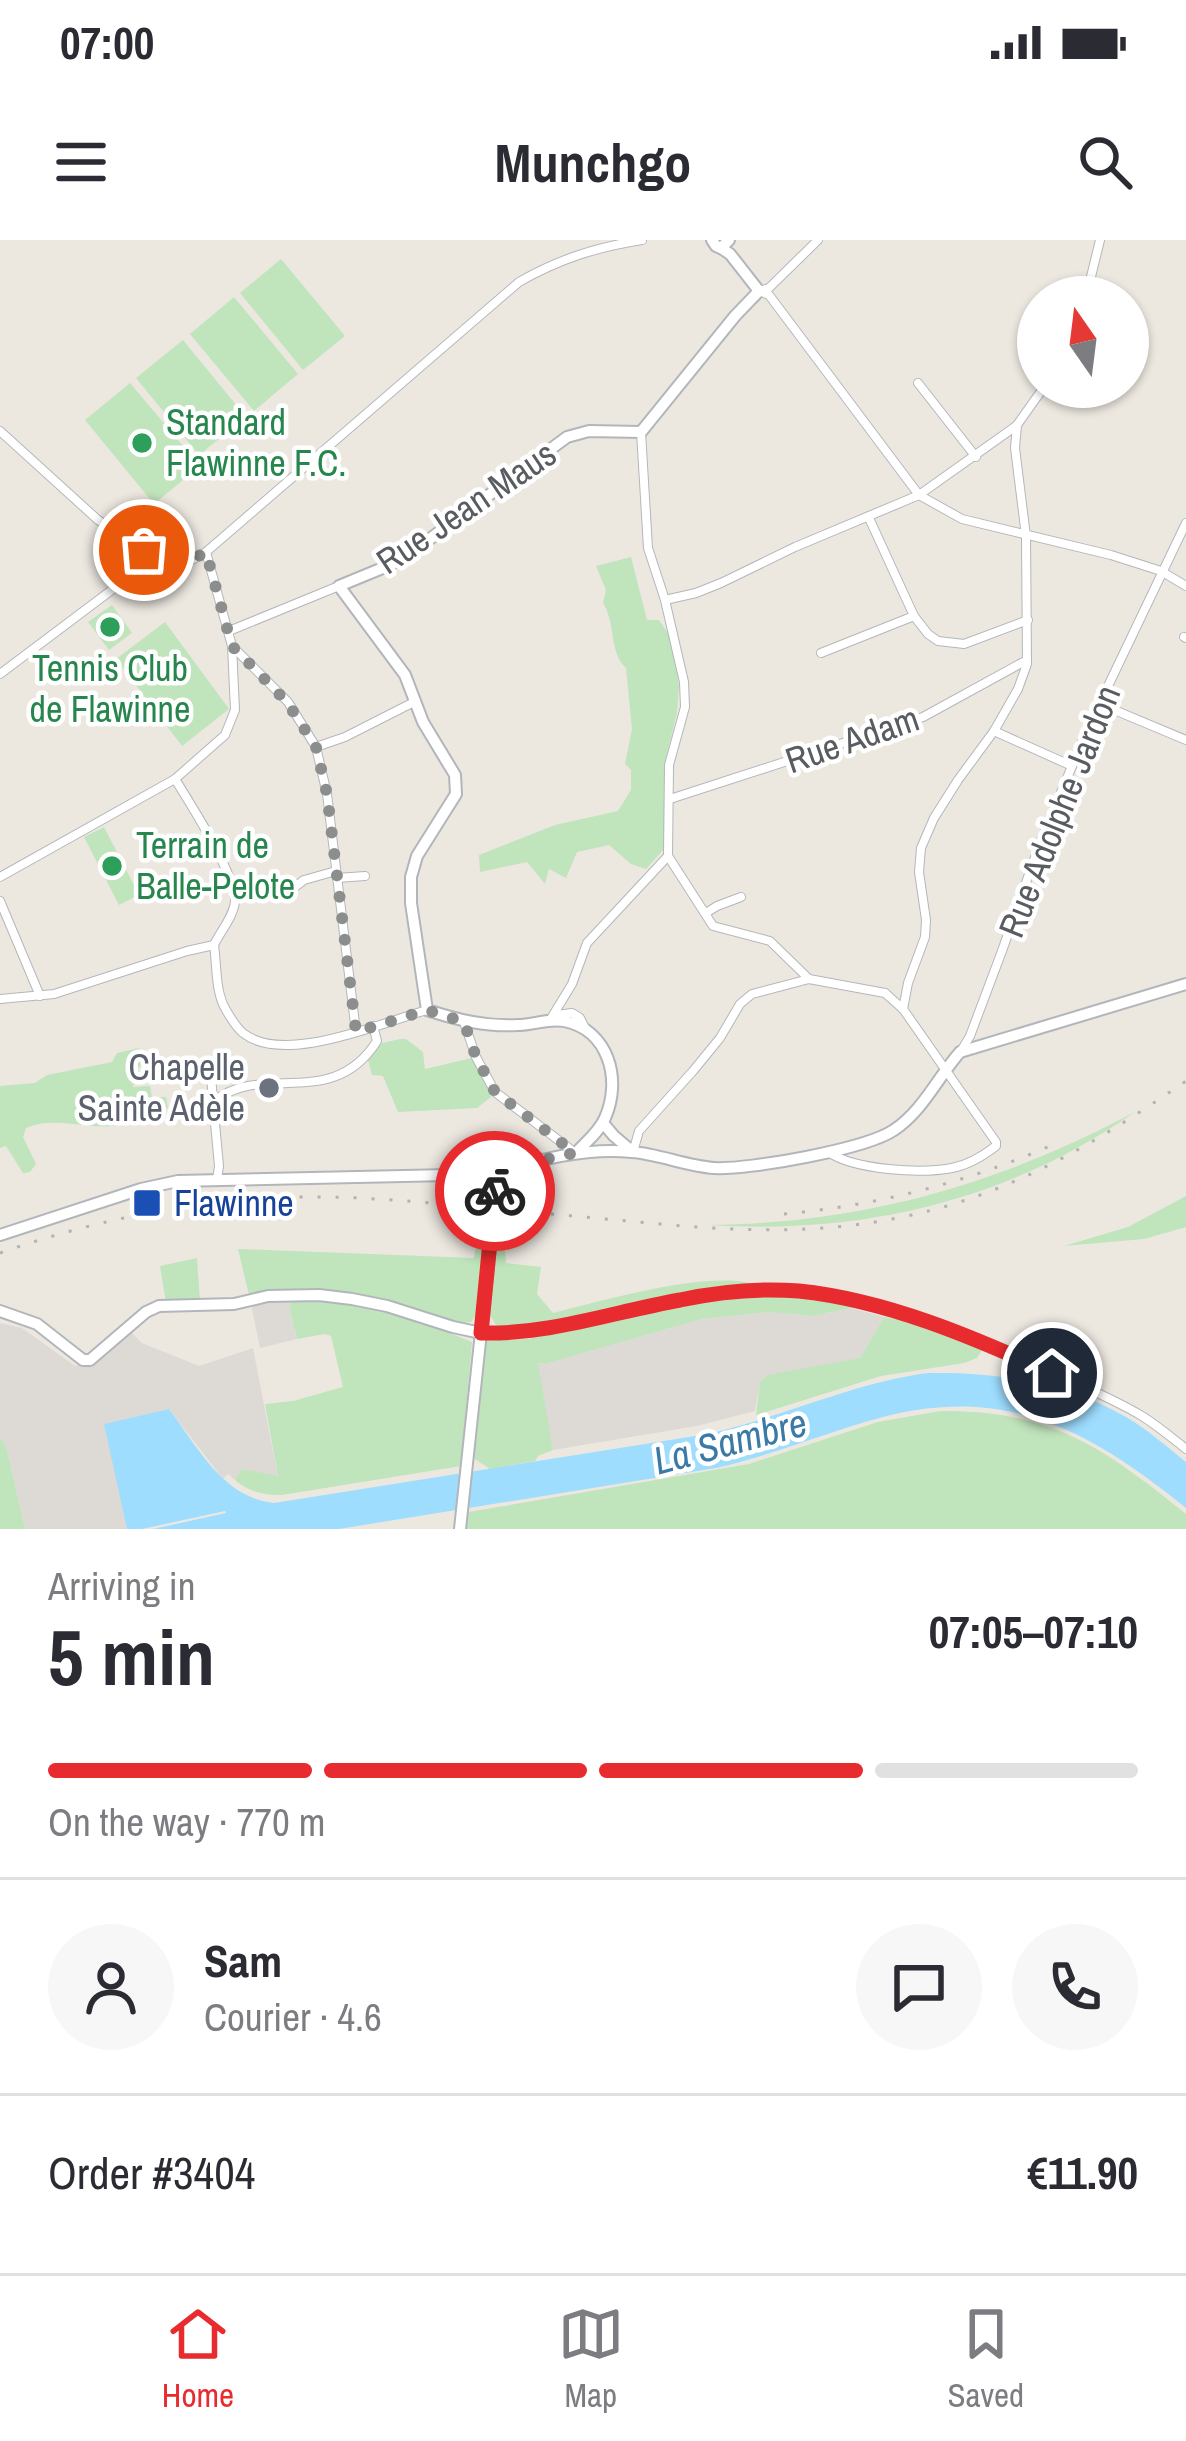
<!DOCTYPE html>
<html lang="en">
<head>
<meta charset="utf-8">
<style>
	body { margin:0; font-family:"Archivo Narrow",sans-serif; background:#f7f7f7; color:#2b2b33; height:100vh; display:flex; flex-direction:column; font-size:45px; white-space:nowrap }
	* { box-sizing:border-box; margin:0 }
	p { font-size:39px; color:#7c7c81 }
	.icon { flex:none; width:66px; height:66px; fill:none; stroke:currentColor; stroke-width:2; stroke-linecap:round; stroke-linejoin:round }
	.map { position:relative; height:1289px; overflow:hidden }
	.drawer { display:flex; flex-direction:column; background:#fff; flex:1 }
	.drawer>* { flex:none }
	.needle { width:78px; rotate:346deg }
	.controls { position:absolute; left:1017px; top:36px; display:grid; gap:24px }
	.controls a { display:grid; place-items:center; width:132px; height:132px; border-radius:50%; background:#fff; box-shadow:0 3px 9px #0004; font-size:60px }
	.pin { position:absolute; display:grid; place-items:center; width:102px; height:102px; color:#fff; margin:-51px; border:6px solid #fff; border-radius:50%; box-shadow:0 3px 12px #0007 }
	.courier { position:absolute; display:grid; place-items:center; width:120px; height:120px; margin:-60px; border:9px solid #e72b2e; border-radius:50%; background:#fff; color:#222; box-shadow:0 3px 15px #0007 }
	.headline em { font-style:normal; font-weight:700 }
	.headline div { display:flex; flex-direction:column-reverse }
	.headline { display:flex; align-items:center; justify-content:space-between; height:204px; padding:0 48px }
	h1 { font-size:78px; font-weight:700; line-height:90px }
	.bar { display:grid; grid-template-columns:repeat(4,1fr); gap:18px 12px; align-content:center; height:144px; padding:0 48px }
	.bar i { height:15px; border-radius:9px; background:#e1e1e2 }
	.bar .active { background:#e72b2e }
	.bar p { grid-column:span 4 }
	.line { display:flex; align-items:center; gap:30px; padding:0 48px; border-top:3px solid #e1e1e2 }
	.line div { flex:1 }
	.round { display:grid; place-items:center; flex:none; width:126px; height:126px; border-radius:63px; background:#f7f7f7 }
	.status { display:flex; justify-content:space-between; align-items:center; height:84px; padding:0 60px; background:#fff; direction:ltr }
	.status svg { height:33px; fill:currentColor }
	header { display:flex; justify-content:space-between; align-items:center; height:156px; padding:0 48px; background:#fff; font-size:54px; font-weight:700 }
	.tab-bar { display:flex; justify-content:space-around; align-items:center; height:168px; border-top:3px solid #e1e1e2; background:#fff; font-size:33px; color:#7c7c81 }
	.tab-bar a { display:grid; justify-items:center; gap:6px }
	.tab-bar .active { color:#e72b2e }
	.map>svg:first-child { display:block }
</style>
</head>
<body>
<div class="status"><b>07:00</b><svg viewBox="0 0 49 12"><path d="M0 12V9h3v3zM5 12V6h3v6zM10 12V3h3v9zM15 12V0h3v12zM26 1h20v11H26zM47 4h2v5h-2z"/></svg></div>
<header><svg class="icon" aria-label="menu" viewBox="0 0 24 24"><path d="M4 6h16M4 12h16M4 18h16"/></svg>Munchgo<svg class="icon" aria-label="search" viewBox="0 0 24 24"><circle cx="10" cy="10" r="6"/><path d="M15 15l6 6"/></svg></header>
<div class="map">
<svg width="1186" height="1289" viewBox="0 0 1186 1289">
	<rect width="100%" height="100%" fill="#ece8e0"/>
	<g fill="#dddad5">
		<path d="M291,1059L290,1073L297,1099L260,1108L252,1069L254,1064L259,1061Z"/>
		<path d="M851,1068L884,1077L860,1118L760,1142L755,1171L697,1186L553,1210L537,1123L545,1124L702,1079L770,1072L813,1076Z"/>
		<path d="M0,1083L22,1088L75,1126L94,1122L129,1090L142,1103L199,1126L253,1108L278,1237L242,1229L235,1240L228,1234L223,1239L169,1169L105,1184L127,1289H25L6,1206L0,1198Z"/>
	</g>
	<g fill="#c0e4bc">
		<path d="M281,19L345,96L303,130L240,53Z"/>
		<path d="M234,57L298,134L254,171L190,94Z"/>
		<path d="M183,100L246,177L199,215L136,138Z"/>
		<path d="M130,143L200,226L154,264L85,180Z"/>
		<path d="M631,317L647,380H659L672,399L679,447L677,473L664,525V609L646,629L631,624L609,605L577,612L566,638L549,629L545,644L527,622L480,632L479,615L555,585L618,571L631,550V530L625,524L632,489L626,428C609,413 616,383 603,363L606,350L596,326Z"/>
		<path d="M112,365L132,393L109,410L88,382Z"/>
		<path d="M165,382L229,469L182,506L116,419Z"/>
		<path d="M104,587L139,655L119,665L84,597Z"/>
		<path d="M400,799H406L423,812L425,829L476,817L491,857L477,868L398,872L383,836L372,835L368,820L378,804Z"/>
		<path d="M139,808L144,818L143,824L136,829L133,847L150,846L152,857H166L168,868C150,872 131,884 113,886C84,889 54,876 26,888L23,897L36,924L30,932L23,933L6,906L0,908V846L35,843L47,835L112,822L117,813Z"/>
		<path d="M1135,872C1007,961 862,995 708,985C864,983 997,945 1135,872Z"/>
		<path d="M1186,956V987L1144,999L1064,1006L1128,987Z"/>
		<path d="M476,1005L487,1006L480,1070L471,1082L455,1084L320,1051L296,1050L249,1055L238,1009L474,1018Z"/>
		<path d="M494,1007L505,1008L506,1023L541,1027L537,1054L553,1073C599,1062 719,1026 760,1047L719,1050L657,1060L589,1077L513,1091L497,1086L487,1071Z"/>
		<path d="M197,1018L200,1061L166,1063L160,1026Z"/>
		<path d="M765,1051L846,1060L851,1068L813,1076L770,1072L702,1079L545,1124L538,1123L553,1210L538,1216L535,1221L490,1229L475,1219L474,1208L485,1100L531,1099L532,1091L682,1059Z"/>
		<path d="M291,1059C361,1061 408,1076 472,1102L461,1226L282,1255C263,1255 249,1252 235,1240L242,1229L278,1236L265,1164L293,1161L343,1147L331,1096L325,1094L297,1099L290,1072Z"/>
		<path d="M884,1077L936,1086L986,1104L977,1118L964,1123L881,1136L756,1175L760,1142L768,1135L860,1118Z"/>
		<path d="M940,1171C1051,1170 1103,1207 1186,1274V1289H464L463,1273L749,1224L878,1182Z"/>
		<path d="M0,1198L6,1206L25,1289H0Z"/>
	</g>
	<path fill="#9eddfe" d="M928,1133C997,1132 1066,1142 1126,1177C1147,1189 1167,1207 1186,1222V1268C1092,1192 1008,1144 883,1177C827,1192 773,1215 716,1228L339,1289H153L226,1273L225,1271L142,1289H127L104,1184L169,1169C197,1206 223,1258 274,1263L708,1194C783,1177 852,1143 928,1133Z"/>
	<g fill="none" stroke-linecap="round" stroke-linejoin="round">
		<defs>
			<g id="street">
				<path d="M818,0L769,48L759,51L769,55L919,255L962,279L1111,315L1161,331L1186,346"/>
				<path d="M1086,57L1100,0"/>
				<path d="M918,143L976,217"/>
				<path d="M0,191L98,280L157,320L164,328"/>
				<path d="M641,192L648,308L665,360L684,442L685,467L669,525L668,616"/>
				<path d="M869,278L914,376L928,394L938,401L964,404L1028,380"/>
				<path d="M665,360L696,353L721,343L795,307L919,255L1016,186"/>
				<path d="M229,391L339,346"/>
				<path d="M1184,397L1186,398"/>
				<path d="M233,407L288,462L316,507L327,554L356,792"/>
				<path d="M821,413L914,376"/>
				<path d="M0,434L121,343L190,321L206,312L519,42C559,19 597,7 642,0"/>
				<path d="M1100,464L1186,500"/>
				<path d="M994,491L1072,526"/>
				<path d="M316,507L345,497L416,461"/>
				<path d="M175,539C190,563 236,635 235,661C234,676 220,692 214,705"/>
				<path d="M670,559L923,477L1027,420"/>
				<path d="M668,616L713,686L770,701L809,739"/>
				<path d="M0,637L175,539L225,495L235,470L232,406L206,312"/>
				<path d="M337,638L365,636"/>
				<path d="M291,650L304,640L336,631"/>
				<path d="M0,661L40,756"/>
				<path d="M706,673L717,666L741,657"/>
				<path d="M214,705C217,725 215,752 226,770C230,777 237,788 243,793C284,826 383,782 427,770"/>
				<path d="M0,759L54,754L187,711L214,705"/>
				<path d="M903,769L908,743L925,697L926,680L919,632L921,608L934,578L958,540L994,491L1018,449L1027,424L1026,296L1015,208L1017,185L1044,147"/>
				<path d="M556,775L572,773L580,778L586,790"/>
				<path d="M550,780L572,744L587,703L668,616"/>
				<path d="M464,782L476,817L495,852L574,912"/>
				<path d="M961,811L970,796L1002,711L1040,603L1087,490L1186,283"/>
				<path d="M210,822L213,861"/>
				<path d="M633,912L639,891L693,831L720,798L740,764L752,754L809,739L885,753"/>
				<path d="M828,912C855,930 920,934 952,928C968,925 983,916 996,906V902L903,769L885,753"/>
				<path d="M217,940L219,926L213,862C262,821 332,872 377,801L373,786"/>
				<path d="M481,1093C561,1095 637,1063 716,1055C743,1052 771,1049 798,1051C885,1059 972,1097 1051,1132C1082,1146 1114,1159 1142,1176C1158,1186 1172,1198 1186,1209"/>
			</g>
			<g id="secondary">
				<path d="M712,0L716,6L721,8L729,0"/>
				<path d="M603,883L614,896L633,912"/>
				<path d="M576,913C586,902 599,892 605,878C622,840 609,790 564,781C548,778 534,785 518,785C486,787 458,780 427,770L411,663V637L417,616L456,554L455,535L423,482L405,435L339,346L390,325L419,307L567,197L589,191L641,192L735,76L759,51L730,14L721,8"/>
				<path d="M0,995L141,949L178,941L495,934C538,919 586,907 632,912C659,914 686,926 714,928C749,930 866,909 894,890C922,872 938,837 960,812L1186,744"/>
				<path d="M0,1071L37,1084L83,1120H90L146,1072L159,1066L234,1064L268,1056L319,1055L352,1059L387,1066L453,1087L481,1093"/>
				<path d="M460,1289L490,1008"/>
			</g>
		</defs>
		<use href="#street" stroke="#b3b7bb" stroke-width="10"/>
		<use href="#secondary" stroke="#b2b6bb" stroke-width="14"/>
		<use href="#street" stroke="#fff" stroke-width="8"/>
		<use href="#secondary" stroke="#fff" stroke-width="10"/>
		<g stroke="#b1b2b2" stroke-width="3" stroke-dasharray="3 15" stroke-linecap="butt">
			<path d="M784,974C881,965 973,941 1061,901"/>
			<path d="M0,1013C120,971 248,950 376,959C460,964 545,974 629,981C718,990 804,996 892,979C1006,958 1093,905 1186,841"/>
		</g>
		<defs>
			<path id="secondary-bridge" d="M490,1008L495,956"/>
		</defs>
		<use href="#secondary-bridge" stroke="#b2b6bb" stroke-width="14" stroke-linecap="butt"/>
		<use href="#secondary-bridge" stroke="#fff" stroke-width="10"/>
	</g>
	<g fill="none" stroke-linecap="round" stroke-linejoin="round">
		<path stroke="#8c8e8d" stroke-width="12" stroke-dasharray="0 21.6" d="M144,310L164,328L190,321L206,312L232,406L287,462L316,507L327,554L356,792L427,770L464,782L476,817L495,852L575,913L519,925L495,934V951"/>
		<path stroke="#e72b2e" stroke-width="15" d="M495,951L481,1093C549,1095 613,1072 680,1060C718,1052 761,1048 799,1051C886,1060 973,1097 1052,1133"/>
	</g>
	<g fill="#2e9e5b" stroke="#fff" stroke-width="4.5">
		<circle cx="142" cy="203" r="12"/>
		<circle cx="110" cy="387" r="12"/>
		<circle cx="112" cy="626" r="12"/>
	</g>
	<circle fill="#6b7280" stroke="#fff" stroke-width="4.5" cx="269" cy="848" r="12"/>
	<rect fill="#1a4fb4" stroke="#fff" stroke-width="4.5" x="132" y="948" width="30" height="30" rx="6"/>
	<g text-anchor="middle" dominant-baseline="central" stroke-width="9" stroke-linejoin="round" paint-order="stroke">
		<g font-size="36" fill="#27864d" stroke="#fff" text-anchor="start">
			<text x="166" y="182">Standard<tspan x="166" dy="41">Flawinne F.C.</tspan></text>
			<text x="110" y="428" text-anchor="middle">Tennis Club<tspan x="110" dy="41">de Flawinne</tspan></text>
			<text x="136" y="605">Terrain de<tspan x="136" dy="41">Balle-Pelote</tspan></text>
		</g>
		<g font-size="36" fill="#595d61" stroke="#fff">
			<text transform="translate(466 267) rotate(-34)">Rue Jean Maus</text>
			<text transform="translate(852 499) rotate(-19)">Rue Adam</text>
			<text transform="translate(1059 571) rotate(-68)">Rue Adolphe Jardon</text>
		</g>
		<g font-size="36" fill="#5b616d" stroke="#fff" text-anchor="end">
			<text x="245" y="827">Chapelle<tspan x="245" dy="41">Sainte Adèle</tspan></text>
		</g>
		<g font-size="36" fill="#164399" stroke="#fff" text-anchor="start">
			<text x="174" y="963">Flawinne</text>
		</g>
		<g font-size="39" font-style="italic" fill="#3b79a6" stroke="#fff">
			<text transform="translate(730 1201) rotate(-15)">La Sambre</text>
		</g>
	</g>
</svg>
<div class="controls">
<a><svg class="needle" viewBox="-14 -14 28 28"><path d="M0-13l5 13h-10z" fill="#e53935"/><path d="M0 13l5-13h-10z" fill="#7c7c81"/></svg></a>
</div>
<div class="pin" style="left:144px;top:310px;background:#ea580c"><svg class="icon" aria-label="bag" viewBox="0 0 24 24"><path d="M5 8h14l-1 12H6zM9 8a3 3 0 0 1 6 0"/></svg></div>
<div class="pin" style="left:1052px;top:1133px;background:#1f2937"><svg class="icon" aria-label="home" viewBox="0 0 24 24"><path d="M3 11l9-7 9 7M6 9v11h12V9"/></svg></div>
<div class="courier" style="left:495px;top:951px"><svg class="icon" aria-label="bike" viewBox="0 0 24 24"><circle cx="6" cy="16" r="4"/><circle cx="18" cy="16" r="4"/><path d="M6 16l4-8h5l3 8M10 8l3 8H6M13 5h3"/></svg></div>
</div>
<section class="drawer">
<div class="headline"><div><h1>5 min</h1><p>Arriving in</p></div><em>07:05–07:10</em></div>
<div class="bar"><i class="active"></i><i class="active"></i><i class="active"></i><i></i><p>On the way · 770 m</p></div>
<div class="line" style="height:216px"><a class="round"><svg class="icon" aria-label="person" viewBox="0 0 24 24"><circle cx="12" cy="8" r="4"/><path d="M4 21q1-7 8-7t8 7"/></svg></a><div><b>Sam</b><p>Courier · 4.6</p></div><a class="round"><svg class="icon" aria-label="chat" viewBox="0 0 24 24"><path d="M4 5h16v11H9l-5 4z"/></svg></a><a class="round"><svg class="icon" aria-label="phone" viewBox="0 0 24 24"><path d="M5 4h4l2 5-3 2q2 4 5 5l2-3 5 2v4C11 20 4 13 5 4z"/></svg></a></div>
<div class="line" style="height:156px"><div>Order #3404</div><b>€11.90</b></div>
</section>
<nav class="tab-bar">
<a class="active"><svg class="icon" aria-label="home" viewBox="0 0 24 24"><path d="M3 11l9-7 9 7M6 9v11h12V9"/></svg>Home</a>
<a><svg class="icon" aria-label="map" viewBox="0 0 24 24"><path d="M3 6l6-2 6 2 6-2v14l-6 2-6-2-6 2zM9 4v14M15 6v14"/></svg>Map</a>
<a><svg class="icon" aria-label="saved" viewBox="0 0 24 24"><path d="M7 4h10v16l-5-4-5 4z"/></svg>Saved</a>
</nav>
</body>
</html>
